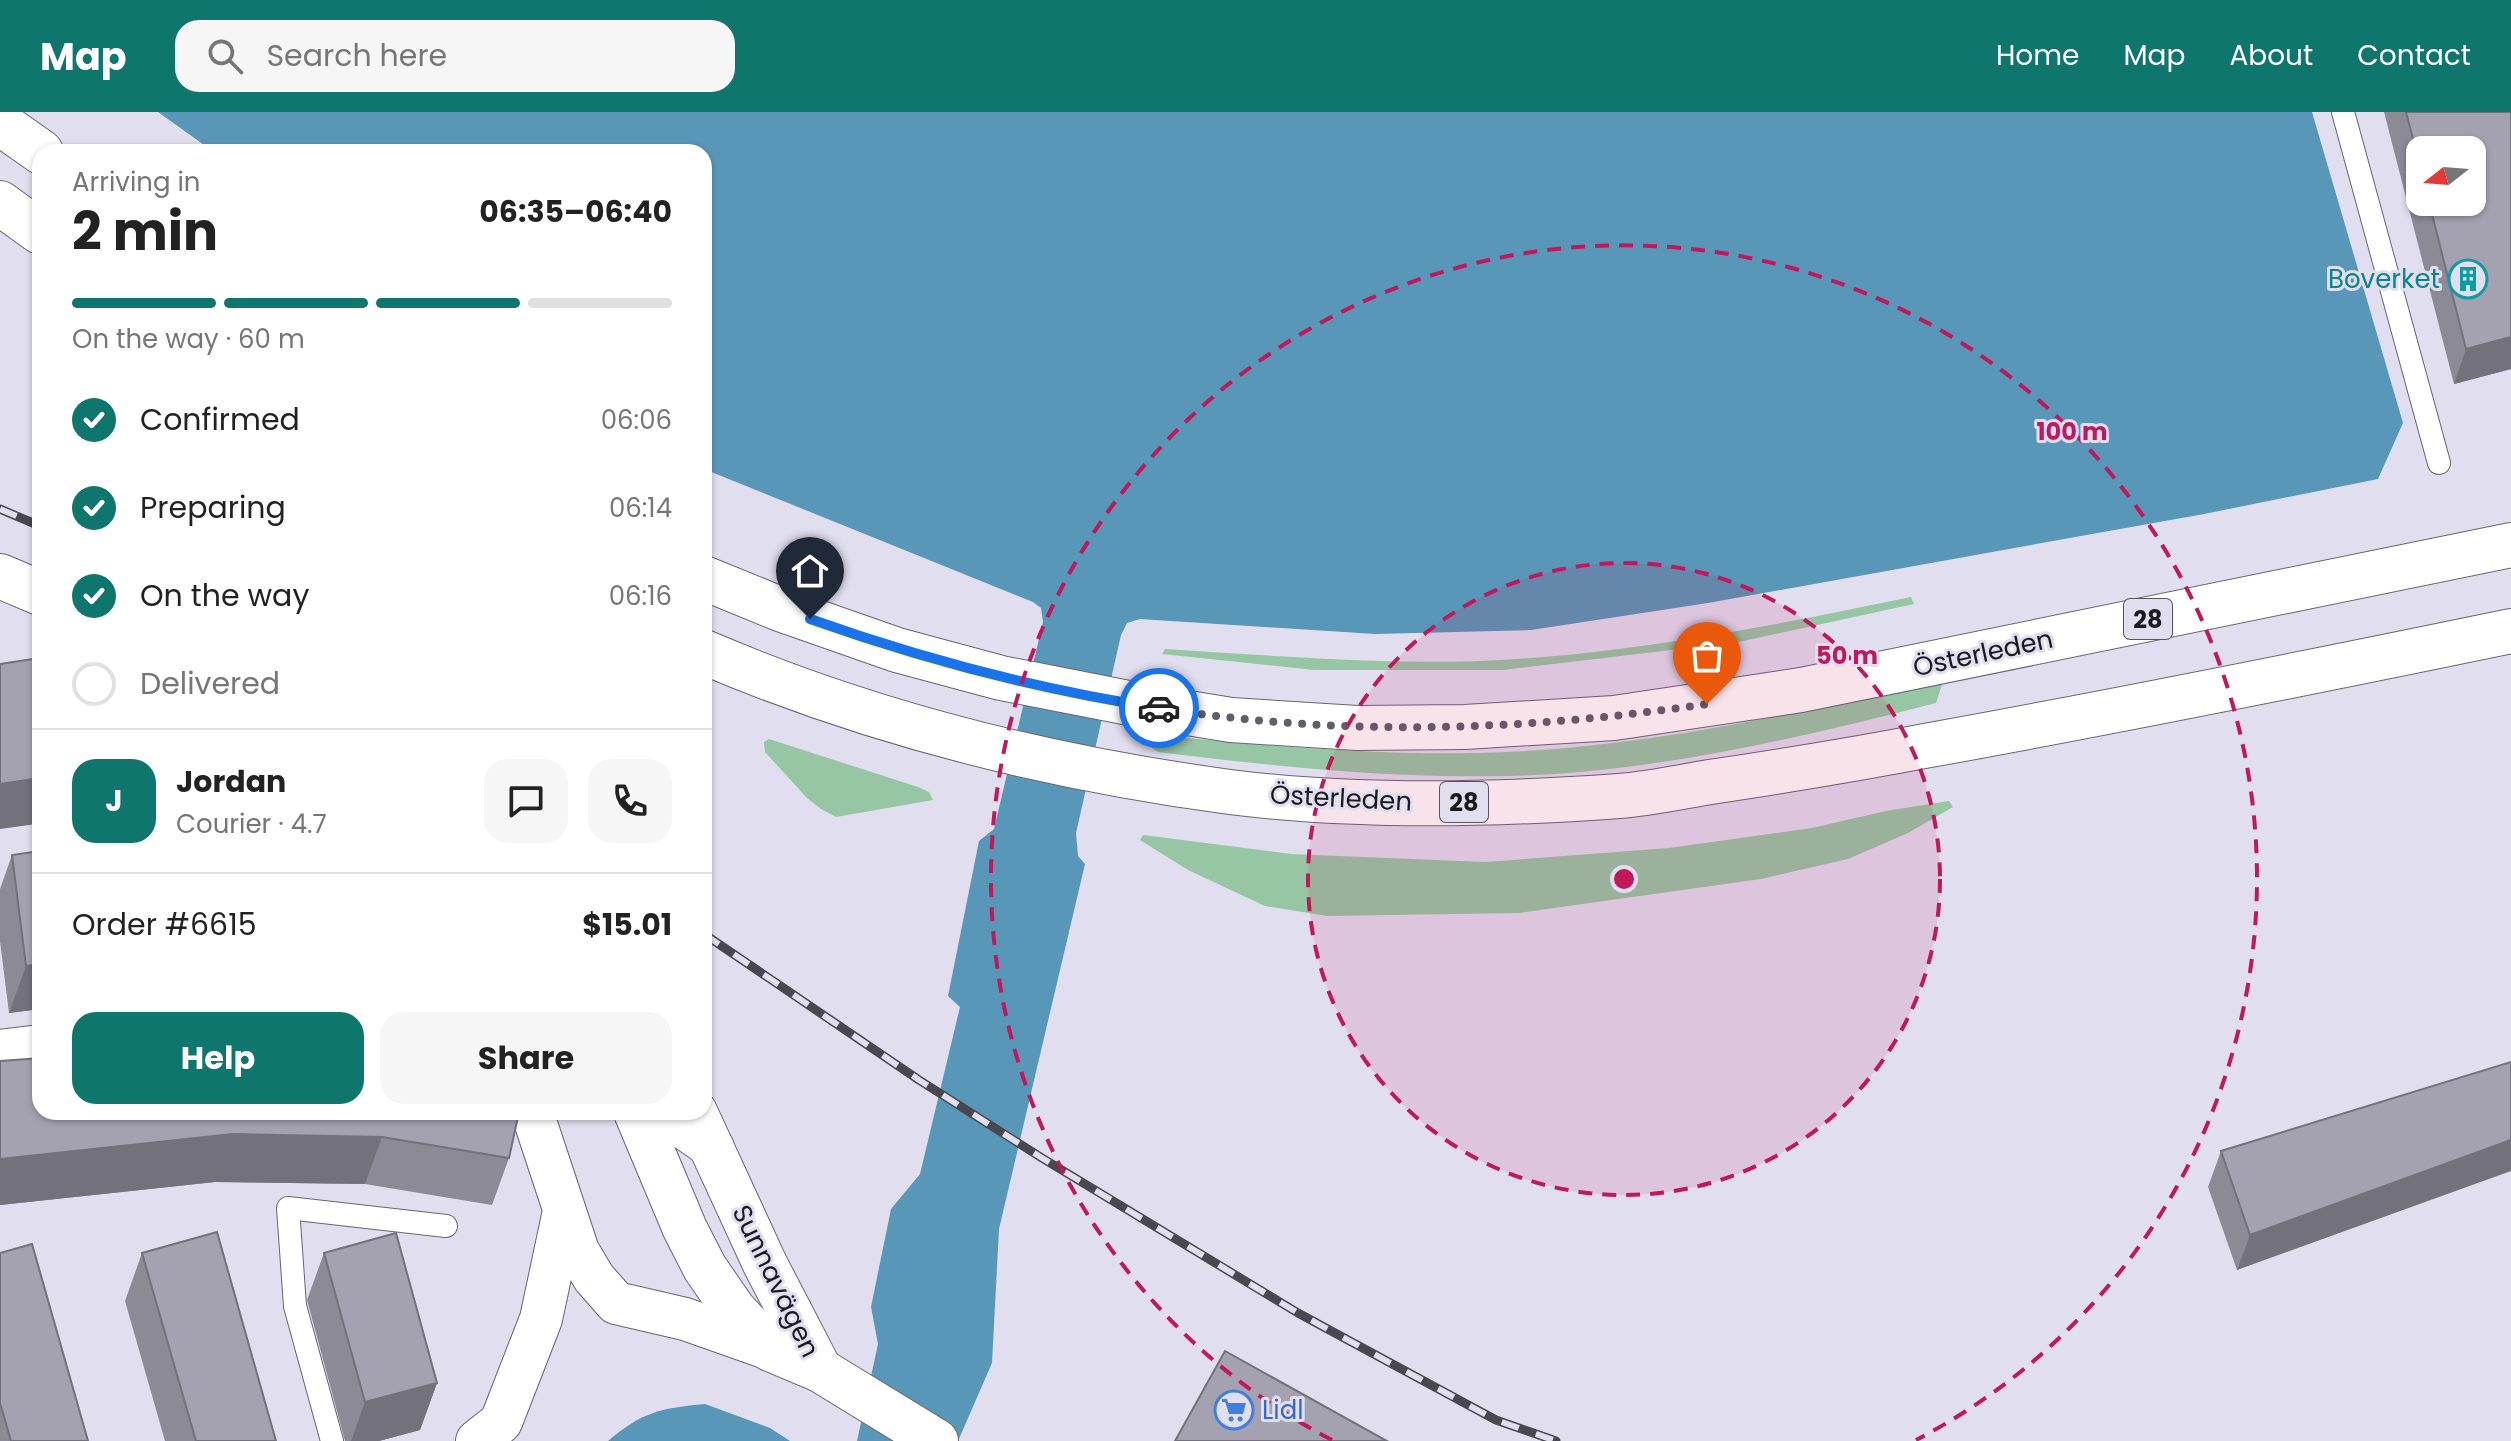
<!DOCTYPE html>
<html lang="en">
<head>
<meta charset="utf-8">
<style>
	body { margin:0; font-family:Poppins,sans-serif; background:#f6f6f6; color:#222; height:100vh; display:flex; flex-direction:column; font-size:30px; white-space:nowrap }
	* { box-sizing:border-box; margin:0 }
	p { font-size:26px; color:#767676 }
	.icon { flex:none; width:44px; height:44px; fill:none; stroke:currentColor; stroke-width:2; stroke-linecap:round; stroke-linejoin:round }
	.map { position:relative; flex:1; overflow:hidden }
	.drawer { position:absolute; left:32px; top:32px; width:680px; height:976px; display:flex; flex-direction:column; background:#fff; border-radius:24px; box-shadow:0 2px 6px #0004 }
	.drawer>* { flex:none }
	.needle { width:52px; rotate:253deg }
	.fabs { position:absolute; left:2406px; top:24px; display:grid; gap:16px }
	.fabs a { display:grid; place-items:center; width:80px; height:80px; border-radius:16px; background:#fff; box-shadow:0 2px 6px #0004; font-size:40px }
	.pin { position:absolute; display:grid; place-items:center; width:68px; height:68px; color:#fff; margin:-82px -34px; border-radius:50% 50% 50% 0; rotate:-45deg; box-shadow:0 0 8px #0007 }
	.pin .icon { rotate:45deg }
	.courier { position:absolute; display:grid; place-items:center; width:80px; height:80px; margin:-40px; border:6px solid #1a73e8; border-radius:50%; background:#fff; color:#222; box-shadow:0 2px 10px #0007 }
	.summary em { font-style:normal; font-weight:700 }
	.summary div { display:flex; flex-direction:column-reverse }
	.summary { display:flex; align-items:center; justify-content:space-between; height:136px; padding:0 40px }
	h1 { font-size:52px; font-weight:700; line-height:60px }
	.bar { display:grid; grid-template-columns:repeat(4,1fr); gap:12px 8px; align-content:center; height:96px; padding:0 40px }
	.bar i { height:10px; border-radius:6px; background:#e0e0e0 }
	.bar .selected { background:#0f766e }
	.bar p { grid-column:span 4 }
	.line { display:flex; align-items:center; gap:20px; padding:0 40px; border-top:2px solid #e0e0e0 }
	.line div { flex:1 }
	.round { display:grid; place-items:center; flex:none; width:84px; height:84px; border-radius:24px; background:#f6f6f6 }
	ol { padding:0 40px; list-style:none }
	li { display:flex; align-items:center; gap:24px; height:88px }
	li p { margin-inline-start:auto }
	li .icon { padding:8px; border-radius:50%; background:#0f766e; color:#fff; stroke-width:4 }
	li:last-child { color:#767676 }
	li i { width:44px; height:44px; border:4px solid #e0e0e0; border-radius:50% }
	.primary-button { display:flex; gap:16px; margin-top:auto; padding:16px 40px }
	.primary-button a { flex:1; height:92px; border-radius:24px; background:#0f766e; color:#fff; font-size:32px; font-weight:700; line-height:92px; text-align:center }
	.primary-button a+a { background:#f6f6f6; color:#222 }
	header { display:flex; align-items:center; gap:48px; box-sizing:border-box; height:112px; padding:0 40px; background:#0f766e; color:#fff }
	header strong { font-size:38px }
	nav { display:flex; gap:44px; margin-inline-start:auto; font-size:28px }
	.search { width:560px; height:72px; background:#f6f6f6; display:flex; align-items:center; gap:20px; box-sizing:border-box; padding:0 28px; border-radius:24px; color:#767676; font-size:30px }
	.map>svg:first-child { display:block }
</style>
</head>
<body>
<header>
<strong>Map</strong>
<div class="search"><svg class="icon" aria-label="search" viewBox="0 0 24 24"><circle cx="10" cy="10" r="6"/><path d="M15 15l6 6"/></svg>Search here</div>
<nav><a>Home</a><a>Map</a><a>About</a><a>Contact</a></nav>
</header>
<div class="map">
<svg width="2511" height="1329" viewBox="0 0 2511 1329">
	<rect width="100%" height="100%" fill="#e1deef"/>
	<g fill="#97c6a5">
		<path d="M1911,485L1914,492L1739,530L1503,558H1314L1162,542L1165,537C1282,544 1400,555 1517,547C1650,538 1781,512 1911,485Z"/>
		<path d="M1943,570L1936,591C1811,623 1684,653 1556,662C1423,670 1289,656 1158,640L1143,630L1152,625H1174C1275,634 1375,643 1476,641C1634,638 1789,602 1943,570Z"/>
		<path d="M769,627L918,675L929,680L933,688L836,705L821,697L807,686L765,640L764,630Z"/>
		<path d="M1949,689L1953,695L1908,721L1848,747L1761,767L1519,801L1327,804L1265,794L1188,758L1140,728L1143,723L1291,742L1485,750L1669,736L1812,716L1886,699Z"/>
	</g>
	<g fill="#5897b8">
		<path d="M158,0H2312L2403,311L2378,367L2204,402L1708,491L1531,518L1375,522L1140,507L1127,511L1121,523L1076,721L1078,744L1085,752L999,1117L992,1251L958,1329H857L878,1232L871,1195L891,1097L920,1062L960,895L948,884L979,729L994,717L1043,510L1041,496L1033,490L704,357V40H214Z"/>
		<path d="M705,1292L770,1316L790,1329H608C642,1300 661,1296 705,1292Z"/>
	</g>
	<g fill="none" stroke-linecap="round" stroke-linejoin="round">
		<defs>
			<g id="lane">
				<path d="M2343,0L2439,351"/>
				<path d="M332,1329L295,1194L288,1096L446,1114"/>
			</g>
			<g id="street">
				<path d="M0,939L40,934"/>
				<path d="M532,1000L578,1139L594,1166L616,1191L685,1207L770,1237"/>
				<path d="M661,1000L713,1036"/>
				<path d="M477,1329L501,1310L541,1207L564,1099"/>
			</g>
			<g id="secondary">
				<path d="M0,464L40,481"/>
				<path d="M636,1000L685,1117L705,1156L734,1198L770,1237L820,1258L936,1329"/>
				<path d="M695,1000L765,1152L820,1258"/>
			</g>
			<g id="primary">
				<path d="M0,11L41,40"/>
				<path d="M0,91L40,120"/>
				<path d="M704,466L780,497L897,538L1001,566L1139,593L1231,608L1357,616L1465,615L1614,606L1801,578L2511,433"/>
				<path d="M704,540C870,611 1051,656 1230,680C1355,696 1494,693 1619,684C1649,682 1680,675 1710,670C1784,659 1857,647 1930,633C2124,598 2317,559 2511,519"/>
			</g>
		</defs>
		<use href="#lane" stroke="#676573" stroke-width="24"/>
		<use href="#street" stroke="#676573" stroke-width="44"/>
		<use href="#secondary" stroke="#676573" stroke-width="46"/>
		<use href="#primary" stroke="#676573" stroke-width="46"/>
		<use href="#lane" stroke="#fff" stroke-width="22"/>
		<use href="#street" stroke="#fff" stroke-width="42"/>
		<use href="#secondary" stroke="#fff" stroke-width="44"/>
		<use href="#primary" stroke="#fff" stroke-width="44"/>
		<defs>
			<g id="rail">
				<path d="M0,397L40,414"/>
				<path d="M704,822L919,968L1042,1046L1298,1201L1496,1308L1556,1329"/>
			</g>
		</defs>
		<use href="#rail" stroke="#494750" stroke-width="9"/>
		<use href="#rail" stroke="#e1deef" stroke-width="6" stroke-dasharray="18" stroke-linecap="butt"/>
	</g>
	<g fill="#8d8a98" fill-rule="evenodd">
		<path d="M2384,0H2511V257L2454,272ZM2420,38L2472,90H2420Z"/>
		<path d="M40,739V897L9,901L0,829V777L12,743Z"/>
		<path d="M0,949L519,1000L509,1046L492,1093L365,1072L215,1070L0,1093Z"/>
		<path d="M2511,950L2237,1158L2208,1075L2221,1039Z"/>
		<path d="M0,1141L88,1329H0Z"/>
		<path d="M142,1141L276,1329H165L125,1189Z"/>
		<path d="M324,1141L437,1271L420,1318L379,1329H345L307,1188Z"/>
	</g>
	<g fill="#73717c">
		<path d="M2511,225V257L2454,272L2466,237Z"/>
		<path d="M40,666V700L36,712L0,717V672Z"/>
		<path d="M40,852V897L9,901L26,854Z"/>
		<path d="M233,1022L382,1025L365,1072L215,1070L0,1093V1047Z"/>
		<path d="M2511,1028V1059L2237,1158L2250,1123Z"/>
		<path d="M437,1271L420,1318L379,1329H351L365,1290Z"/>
	</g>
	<g fill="#a4a1b1" stroke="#73717c" stroke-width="2">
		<path d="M2406,0H2511V225L2466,237L2429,90H2472V38H2420V54Z"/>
		<path d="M40,546V666L0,672V552Z"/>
		<path d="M40,739V852L26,854L12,743Z"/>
		<path d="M40,946V1000H519L509,1046L382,1025L233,1022L0,1047V949Z"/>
		<path d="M2511,950V1028L2250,1123L2221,1039Z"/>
		<path d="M217,1120L276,1329H196L142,1141Z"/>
		<path d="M396,1121L437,1271L365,1290L324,1141Z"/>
		<path d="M32,1132L88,1329H11L0,1291V1141Z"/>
		<path d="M1225,1239L1387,1329H1175Z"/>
	</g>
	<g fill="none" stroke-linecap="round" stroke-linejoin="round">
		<path stroke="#605e68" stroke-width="8" stroke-dasharray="0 14.4" d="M1159,596C1341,625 1525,619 1707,592"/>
		<path stroke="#1a73e8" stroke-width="10" d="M810,507C923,547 1039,578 1159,596"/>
	</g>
	<circle cx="1624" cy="767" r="316" fill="#c2185b" fill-opacity=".12"/>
	<g fill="none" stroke="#c2185b" stroke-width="4" stroke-dasharray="14 10">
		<circle cx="1624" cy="767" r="316"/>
		<path d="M1332 1328A633 633 0 1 1 1916 1328"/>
	</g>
	<defs>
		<symbol id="building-ring" viewBox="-11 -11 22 22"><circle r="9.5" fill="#e1deef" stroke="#0f9aa8" stroke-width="1.5"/><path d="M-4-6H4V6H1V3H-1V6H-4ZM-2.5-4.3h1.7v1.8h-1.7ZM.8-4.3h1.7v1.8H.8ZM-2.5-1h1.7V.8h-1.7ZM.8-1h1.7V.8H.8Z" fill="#0f9aa8"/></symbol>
		<symbol id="supermarket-ring" viewBox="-11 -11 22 22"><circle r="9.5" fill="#e1deef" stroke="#3f7fe0" stroke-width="1.5"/><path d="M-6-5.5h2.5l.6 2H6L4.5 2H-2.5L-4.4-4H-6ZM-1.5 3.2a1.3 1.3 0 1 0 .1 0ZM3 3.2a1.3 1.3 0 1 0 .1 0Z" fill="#3f7fe0"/></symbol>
	</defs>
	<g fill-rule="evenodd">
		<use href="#building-ring" x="2446" y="145" width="44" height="44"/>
		<use href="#supermarket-ring" x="1212" y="1276" width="44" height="44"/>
	</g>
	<g text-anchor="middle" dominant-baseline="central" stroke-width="6" stroke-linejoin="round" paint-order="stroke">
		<g fill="#e1deef" stroke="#56545d" stroke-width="2">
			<rect x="2124" y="487" width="48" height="40" rx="6"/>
			<rect x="1440" y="670" width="48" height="40" rx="6"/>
		</g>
		<g font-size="24" font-weight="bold" fill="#1a191f">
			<text x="2148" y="507">28</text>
			<text x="1464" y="690">28</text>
		</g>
		<g font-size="26" fill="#0d838f" stroke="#e1deef" text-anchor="end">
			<text x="2440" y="167">Boverket</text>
		</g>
		<g font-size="26" fill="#1a191f" stroke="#e1deef">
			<text transform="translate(1983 541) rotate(-12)">Österleden</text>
			<text transform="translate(1341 686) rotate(3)">Österleden</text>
			<text transform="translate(776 1169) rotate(64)">Sunnavägen</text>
		</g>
		<g font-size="26" fill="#366cbe" stroke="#e1deef" text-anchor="start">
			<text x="1262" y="1298">Lidl</text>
		</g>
	</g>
	<circle cx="1624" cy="767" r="12" fill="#c2185b" stroke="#e1deef" stroke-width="4"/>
	<g font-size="24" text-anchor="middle" font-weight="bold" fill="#c2185b" stroke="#e1deef" stroke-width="6" stroke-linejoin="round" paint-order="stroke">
		<text x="2072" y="328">100 m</text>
		<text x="1847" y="552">50 m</text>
	</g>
</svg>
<div class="fabs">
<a><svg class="needle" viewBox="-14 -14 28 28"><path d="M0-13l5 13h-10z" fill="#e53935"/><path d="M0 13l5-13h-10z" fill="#767676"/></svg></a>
</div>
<div class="pin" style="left:1707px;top:592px;background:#ea580c"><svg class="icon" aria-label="bag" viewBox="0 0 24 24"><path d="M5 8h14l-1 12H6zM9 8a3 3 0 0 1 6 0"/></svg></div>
<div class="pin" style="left:810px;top:507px;background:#1f2937"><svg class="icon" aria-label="home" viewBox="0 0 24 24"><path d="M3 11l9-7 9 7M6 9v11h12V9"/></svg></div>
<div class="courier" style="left:1159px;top:596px"><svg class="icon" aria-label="car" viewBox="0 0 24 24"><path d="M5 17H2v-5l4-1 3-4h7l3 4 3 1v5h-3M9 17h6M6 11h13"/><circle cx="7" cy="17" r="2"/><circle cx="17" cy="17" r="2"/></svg></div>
<section class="drawer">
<div class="summary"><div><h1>2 min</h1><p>Arriving in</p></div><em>06:35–06:40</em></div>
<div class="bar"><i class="selected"></i><i class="selected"></i><i class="selected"></i><i></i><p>On the way · 60 m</p></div>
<ol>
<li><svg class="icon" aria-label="check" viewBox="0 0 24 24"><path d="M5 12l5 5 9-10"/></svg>Confirmed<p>06:06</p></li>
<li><svg class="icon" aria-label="check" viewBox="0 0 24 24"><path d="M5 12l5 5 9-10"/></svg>Preparing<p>06:14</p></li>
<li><svg class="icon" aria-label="check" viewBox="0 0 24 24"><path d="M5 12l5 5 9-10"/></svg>On the way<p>06:16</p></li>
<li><i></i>Delivered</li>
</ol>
<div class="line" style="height:144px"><b class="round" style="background:#0f766e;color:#fff">J</b><div><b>Jordan</b><p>Courier · 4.7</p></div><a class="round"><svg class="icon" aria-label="chat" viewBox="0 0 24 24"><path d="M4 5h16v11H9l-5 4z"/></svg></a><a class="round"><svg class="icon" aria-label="phone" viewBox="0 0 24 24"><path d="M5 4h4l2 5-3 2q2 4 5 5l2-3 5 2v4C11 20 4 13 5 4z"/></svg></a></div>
<div class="line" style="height:104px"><div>Order #6615</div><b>$15.01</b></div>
<div class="primary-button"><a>Help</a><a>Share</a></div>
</section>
</div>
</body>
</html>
